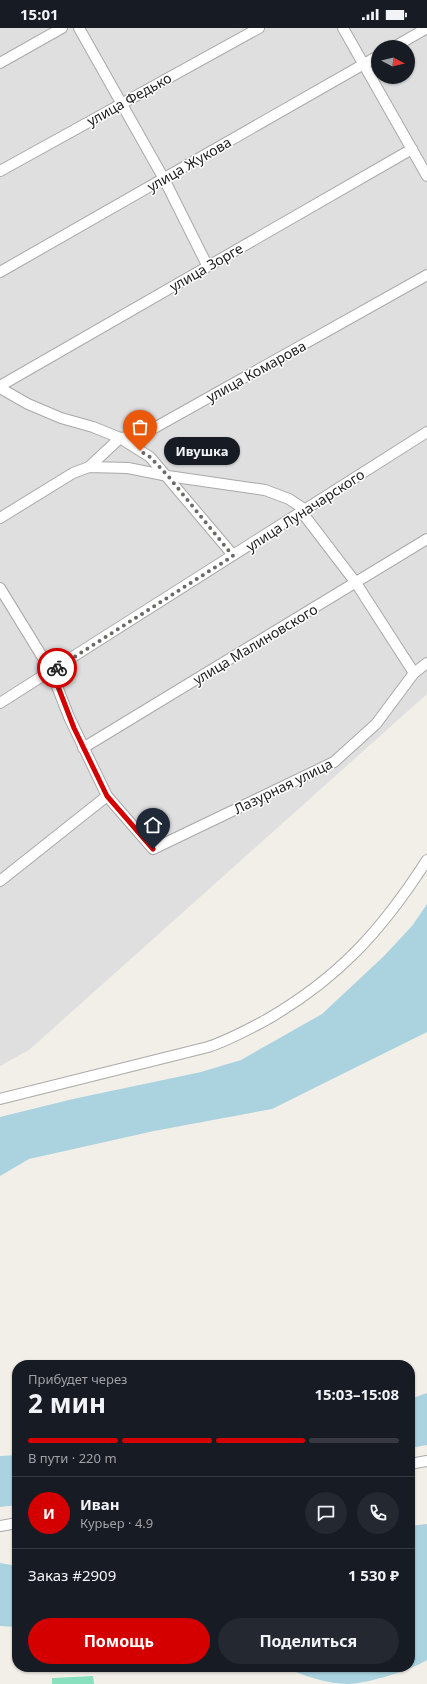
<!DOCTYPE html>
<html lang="ru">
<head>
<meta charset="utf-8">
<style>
	body { margin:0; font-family:"Noto Sans",sans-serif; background:#242831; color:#f1f3f6; height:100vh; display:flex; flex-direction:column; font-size:15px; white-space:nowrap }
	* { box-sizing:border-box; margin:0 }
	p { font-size:13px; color:#9ea1a6 }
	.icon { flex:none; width:22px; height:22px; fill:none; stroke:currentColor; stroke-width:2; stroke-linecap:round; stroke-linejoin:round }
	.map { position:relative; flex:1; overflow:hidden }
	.side { position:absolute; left:12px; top:1332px; width:403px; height:312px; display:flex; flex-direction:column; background:#171b24; border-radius:16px; box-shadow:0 1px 3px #0004 }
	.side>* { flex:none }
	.needle { width:26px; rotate:97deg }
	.fabs { position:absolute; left:371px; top:12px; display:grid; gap:8px }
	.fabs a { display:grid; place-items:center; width:44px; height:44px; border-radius:50%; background:#171b24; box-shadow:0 1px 3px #0004; font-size:20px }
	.pin { position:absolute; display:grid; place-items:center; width:34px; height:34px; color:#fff; margin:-41px -17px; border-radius:50% 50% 50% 0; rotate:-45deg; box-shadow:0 0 4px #0007 }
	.pin .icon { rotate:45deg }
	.courier { position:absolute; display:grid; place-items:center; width:40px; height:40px; margin:-20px; border:3px solid #d40000; border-radius:50%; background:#fff; color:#222; box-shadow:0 1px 5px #0007 }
	.bubble { position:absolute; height:28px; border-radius:14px; background:#171b24; box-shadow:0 1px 3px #0004; font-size:13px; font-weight:700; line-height:28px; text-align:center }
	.overview em { font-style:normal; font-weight:700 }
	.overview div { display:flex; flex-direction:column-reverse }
	.overview { display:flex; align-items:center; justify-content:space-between; height:68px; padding:0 16px }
	h1 { font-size:26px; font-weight:700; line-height:30px }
	.bar { display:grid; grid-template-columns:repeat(4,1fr); gap:6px 4px; align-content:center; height:48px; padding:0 16px }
	.bar i { height:5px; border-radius:3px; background:#363941 }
	.bar .current { background:#d40000 }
	.bar p { grid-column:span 4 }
	.line { display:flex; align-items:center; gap:10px; padding:0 16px; border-top:1px solid #363941 }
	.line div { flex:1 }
	.round { display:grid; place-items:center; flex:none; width:42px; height:42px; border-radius:21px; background:#242831 }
	.cta { display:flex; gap:8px; margin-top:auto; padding:8px 16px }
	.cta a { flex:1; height:46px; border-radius:24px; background:#d40000; color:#fff; font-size:16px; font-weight:700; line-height:46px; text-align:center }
	.cta a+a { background:#242831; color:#f1f3f6 }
	.status { display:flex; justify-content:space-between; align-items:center; height:28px; padding:0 20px; background:#171b24; direction:ltr }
	.status svg { height:11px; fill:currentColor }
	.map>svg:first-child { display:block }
</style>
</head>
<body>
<div class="status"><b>15:01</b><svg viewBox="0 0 49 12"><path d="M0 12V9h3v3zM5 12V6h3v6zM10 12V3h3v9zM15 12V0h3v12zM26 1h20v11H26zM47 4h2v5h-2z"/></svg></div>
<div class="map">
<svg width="427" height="1656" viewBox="0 0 427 1656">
	<rect width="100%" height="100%" fill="#f2efe9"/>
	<path fill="#e0dfdf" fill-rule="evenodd" d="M0,0H427V666L29,1022L0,1038ZM378,19H408V49H378Z"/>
	<path fill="#88e0be" d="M93,1648L94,1656H52V1650Z"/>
	<g fill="#aad3df">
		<path d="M427,876V1004L272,1081L154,1103L29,1131L0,1148V1089L73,1071L201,1044L241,1032L322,986L384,928L412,898Z"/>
		<path d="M427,1365V1417L410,1420V1371Z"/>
		<path d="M17,1427V1477L0,1479V1428Z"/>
		<path d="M427,1496V1632C409,1643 369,1655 348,1656C326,1656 303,1647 283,1639H410V1498Z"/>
		<path d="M0,1535L17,1538V1599L0,1598Z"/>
	</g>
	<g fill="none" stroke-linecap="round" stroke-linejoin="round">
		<defs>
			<g id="minor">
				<path d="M79,0L164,151L207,237"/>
				<path d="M343,0L427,148"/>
				<path d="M394,19L427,0"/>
				<path d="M0,35L62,0"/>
				<path d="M0,143L259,0"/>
				<path d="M0,244L378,28"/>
				<path d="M0,358L412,121"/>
				<path d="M0,360L28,376L61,390L93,399L120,410L150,429L233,527"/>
				<path d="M89,439L120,410L138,408L156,399L427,247"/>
				<path d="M301,483L356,555L414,645"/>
				<path d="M0,490L73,445L89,439L128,440L168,448L265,462L289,471L304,481"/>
				<path d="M0,560L51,643L69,689L107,768L153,821L334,734L376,696L414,645L427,635"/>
				<path d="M0,675L427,404"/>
				<path d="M83,720L427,511"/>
				<path d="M0,853L107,768"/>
				<path d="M0,1071L208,1019C229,1012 247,1002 266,992C339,950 382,902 427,832"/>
				<path d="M410,1436L427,1433"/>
				<path d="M0,1498L17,1495"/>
			</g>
		</defs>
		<use href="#minor" stroke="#a9a9a9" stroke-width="12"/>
		<use href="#minor" stroke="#fff" stroke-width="10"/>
	</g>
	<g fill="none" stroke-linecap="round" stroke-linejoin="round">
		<path stroke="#6b6a68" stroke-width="4" stroke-dasharray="0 7.2" d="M57,640L233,528L168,448L150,429L140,423"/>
		<path stroke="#d40000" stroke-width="5" d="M57,640L52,643L74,700L107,768L153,821"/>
	</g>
	<g text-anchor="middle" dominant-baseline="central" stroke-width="3" stroke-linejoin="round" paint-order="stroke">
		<g font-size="14" fill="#222" stroke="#fff">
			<text transform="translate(129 71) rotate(-29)">улица Федько</text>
			<text transform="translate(189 136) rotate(-30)">улица Жукова</text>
			<text transform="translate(206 239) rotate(-30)">улица Зорге</text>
			<text transform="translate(256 343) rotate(-29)">улица Комарова</text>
			<text transform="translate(305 482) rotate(-33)">улица Луначарского</text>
			<text transform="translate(255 616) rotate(-31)">улица Малиновского</text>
			<text transform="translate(283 758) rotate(-26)">Лазурная улица</text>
		</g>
	</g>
</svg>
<div class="fabs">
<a><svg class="needle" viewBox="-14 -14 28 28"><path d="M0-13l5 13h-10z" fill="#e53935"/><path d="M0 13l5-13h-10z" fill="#9ea1a6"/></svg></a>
</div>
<div class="pin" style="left:140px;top:423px;background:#ea580c"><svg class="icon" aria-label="bag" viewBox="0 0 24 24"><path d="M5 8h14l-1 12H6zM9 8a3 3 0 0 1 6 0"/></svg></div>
<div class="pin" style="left:153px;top:821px;background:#1f2937"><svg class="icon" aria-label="home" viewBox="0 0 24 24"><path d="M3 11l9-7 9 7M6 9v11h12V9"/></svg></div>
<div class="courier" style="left:57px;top:640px"><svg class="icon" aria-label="bike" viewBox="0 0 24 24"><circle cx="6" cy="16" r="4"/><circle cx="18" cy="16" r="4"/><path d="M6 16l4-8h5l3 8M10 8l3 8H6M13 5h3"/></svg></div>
<div class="bubble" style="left:164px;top:409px;width:76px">Ивушка</div>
<section class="side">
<div class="overview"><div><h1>2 мин</h1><p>Прибудет через</p></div><em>15:03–15:08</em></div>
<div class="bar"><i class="current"></i><i class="current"></i><i class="current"></i><i></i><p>В пути · 220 m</p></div>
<div class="line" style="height:72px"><b class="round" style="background:#d40000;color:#fff">И</b><div><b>Иван</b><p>Курьер · 4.9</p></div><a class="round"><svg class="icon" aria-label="chat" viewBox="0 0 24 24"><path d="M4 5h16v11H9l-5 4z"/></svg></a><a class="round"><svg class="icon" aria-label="phone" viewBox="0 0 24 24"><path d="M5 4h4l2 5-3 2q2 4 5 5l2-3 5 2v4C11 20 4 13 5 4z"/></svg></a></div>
<div class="line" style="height:52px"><div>Заказ #2909</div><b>1 530 ₽</b></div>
<div class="cta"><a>Помощь</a><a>Поделиться</a></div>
</section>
</div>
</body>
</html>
